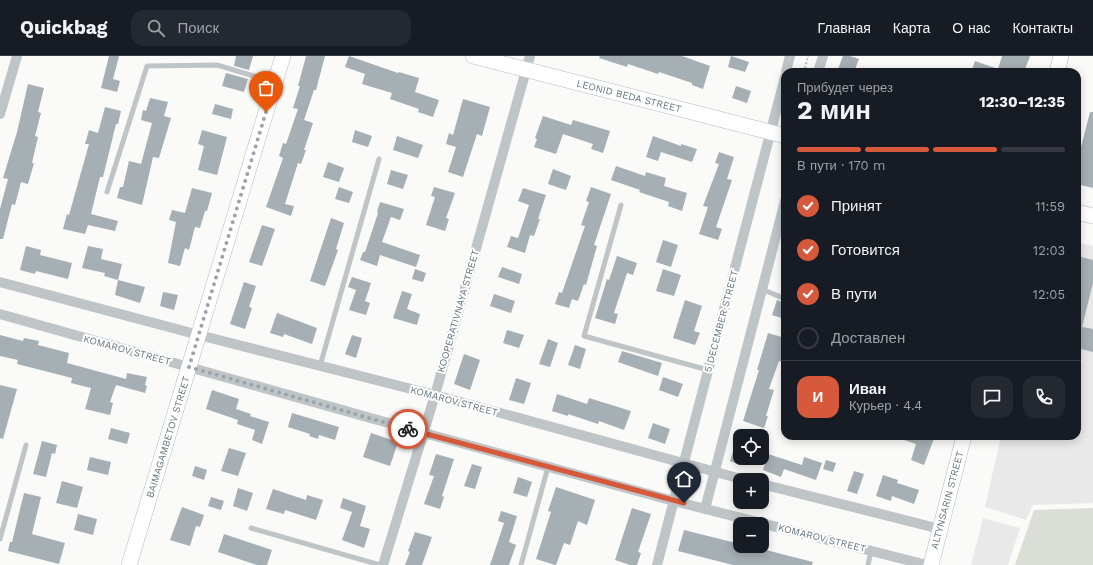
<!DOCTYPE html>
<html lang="ru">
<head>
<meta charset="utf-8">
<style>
	body { margin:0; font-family:"Work Sans",sans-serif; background:#242831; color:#f1f3f6; height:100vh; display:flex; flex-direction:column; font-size:15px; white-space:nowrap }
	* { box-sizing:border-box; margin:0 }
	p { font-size:13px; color:#9ea1a6 }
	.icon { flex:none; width:22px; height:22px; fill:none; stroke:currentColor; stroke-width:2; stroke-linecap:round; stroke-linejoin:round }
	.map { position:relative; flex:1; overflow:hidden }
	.drawer { position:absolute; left:781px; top:12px; width:300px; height:372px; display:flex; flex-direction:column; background:#171b24; border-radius:12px; box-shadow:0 2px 10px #0003 }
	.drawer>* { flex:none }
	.tools { position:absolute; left:733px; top:373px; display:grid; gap:8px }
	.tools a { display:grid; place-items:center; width:36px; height:36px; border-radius:8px; background:#171b24; box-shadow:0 2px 10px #0003; font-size:20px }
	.pin { position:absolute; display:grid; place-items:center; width:34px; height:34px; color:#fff; margin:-41px -17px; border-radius:50% 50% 50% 0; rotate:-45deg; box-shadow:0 0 4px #0007 }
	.pin .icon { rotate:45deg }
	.courier { position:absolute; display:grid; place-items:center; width:40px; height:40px; margin:-20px; border:3px solid #d6593b; border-radius:50%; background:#fff; color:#222; box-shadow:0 1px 5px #0007 }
	.overview em { font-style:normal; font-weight:700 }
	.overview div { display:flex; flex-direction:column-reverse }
	.overview { display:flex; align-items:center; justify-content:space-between; height:68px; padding:0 16px }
	h1 { font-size:26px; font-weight:700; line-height:30px }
	.bar { display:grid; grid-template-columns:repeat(4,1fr); gap:6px 4px; align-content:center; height:48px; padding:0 16px }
	.bar i { height:5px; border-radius:3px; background:#363941 }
	.bar .selected { background:#d6593b }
	.bar p { grid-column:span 4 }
	.line { display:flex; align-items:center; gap:10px; padding:0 16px; border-top:1px solid #363941 }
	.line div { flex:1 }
	.round { display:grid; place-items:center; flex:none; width:42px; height:42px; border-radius:12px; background:#242831 }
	ol { padding:0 16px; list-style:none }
	li { display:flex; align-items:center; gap:12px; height:44px }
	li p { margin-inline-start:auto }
	li .icon { padding:4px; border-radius:50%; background:#d6593b; color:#fff; stroke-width:4 }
	li:last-child { color:#9ea1a6 }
	li i { width:22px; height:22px; border:2px solid #363941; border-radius:50% }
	header { display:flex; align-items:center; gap:24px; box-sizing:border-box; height:56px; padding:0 20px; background:#171b24; border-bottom:1px solid #363941 }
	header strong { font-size:19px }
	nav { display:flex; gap:22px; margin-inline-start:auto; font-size:14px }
	.search { width:280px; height:36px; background:#242831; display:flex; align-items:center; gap:10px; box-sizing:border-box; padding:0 14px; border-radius:12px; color:#9ea1a6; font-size:15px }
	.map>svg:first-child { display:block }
</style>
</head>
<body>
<header>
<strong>Quickbag</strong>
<div class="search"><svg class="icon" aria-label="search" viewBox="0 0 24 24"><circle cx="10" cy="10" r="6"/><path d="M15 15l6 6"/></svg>Поиск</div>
<nav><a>Главная</a><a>Карта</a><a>О нас</a><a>Контакты</a></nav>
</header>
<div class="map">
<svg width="1093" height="509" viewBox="0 0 1093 509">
	<rect width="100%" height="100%" fill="#fafaf8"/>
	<g fill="#e8e9e8">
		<path d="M1077,186L1093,190V447L1033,449L1026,464L985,451L1001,380H1077Z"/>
		<path d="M983,462L1020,472L1008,509H971Z"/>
	</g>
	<path fill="#daded7" d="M1093,452V509H1015L1034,454Z"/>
	<g fill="#a6afb4">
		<path d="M109,0H119L113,23L120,25L117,36L101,32Z"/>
		<path d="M236,0H253L249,14L234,10Z"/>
		<path d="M306,0H325L316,34H314L304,64L313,67L304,94H306L301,108L298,107L285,148L294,150L291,160L266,151L283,102L279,100L283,87L286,88L298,53L293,52L300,30H298Z"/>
		<path d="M349,0L398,17L399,16L419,22L415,36L439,44L433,61L418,56L419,53L390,43L392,37L362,28L365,18L345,11Z"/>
		<path d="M600,0H682L710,10L703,33L692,29V27L659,16L658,18L628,8L627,11L599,2Z"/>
		<path d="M731,0L749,6L745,16L728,11Z"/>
		<path d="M843,0H850L859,3L854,16H848L838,13Z"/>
		<path d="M1002,0H1030L1024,16H971L975,5L998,13Z"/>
		<path d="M226,17L248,23L244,36L222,30Z"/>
		<path d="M28,28L44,32L38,56L41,57L35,80L38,81L32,107H34L28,128L21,126L15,149L12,148L3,183H0V153L8,123L3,122L17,76Z"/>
		<path d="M736,30L751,35L747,47L732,42Z"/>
		<path d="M150,42L168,46L164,60L171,62L159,102L153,101L142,149L117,142L120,131H123L129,105L141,108L152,67L141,64L143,54L146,55Z"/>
		<path d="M463,43L490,51L482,80L477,78L463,121L448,116L456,91L446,88L449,77L453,79Z"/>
		<path d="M215,48L233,53L231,63L212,58Z"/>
		<path d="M105,51L121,55L118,68H116L103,121H100L91,158L118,165L115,175L88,169L85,178L63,173L67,158L69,159L89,88H85L89,74L98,77Z"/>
		<path d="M1090,56H1093V132L1077,128V107Z"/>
		<path d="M543,60L571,69L573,64L610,75L603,97L591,93L593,88L563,78L556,98L534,91L537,83L535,82Z"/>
		<path d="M202,74L227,81L217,119L198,114L204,90L198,88Z"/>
		<path d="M355,74L372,80L368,91L352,86Z"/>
		<path d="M397,80L423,89L418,102L393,94Z"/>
		<path d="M653,80L681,90V88L697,93L692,106L661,96L658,105L646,101Z"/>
		<path d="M719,96L734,101L727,123L732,124L716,171L722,173L718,184L699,178L708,151L703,150L719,108L715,107Z"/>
		<path d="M328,106L344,112L339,126L323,121Z"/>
		<path d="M616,110L645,120L646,116L666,122L664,130L687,137L682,155L668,150L669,146L639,136L640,134L611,124Z"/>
		<path d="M553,113L571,120L566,134L548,128Z"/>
		<path d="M391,114L408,119L403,133L387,128Z"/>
		<path d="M339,131L353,136L349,147L335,143Z"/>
		<path d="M434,131L455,137L446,162L449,163L445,175L426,169L435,141L431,140Z"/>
		<path d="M591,131L611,138L594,189L597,190L586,229L584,228L578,245L572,243L569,252L555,248L559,236L562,237L585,170L581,169L589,146L586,145Z"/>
		<path d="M192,132L212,137L207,155H205L200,172L195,171L189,194L185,192L180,210L168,207L176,166L169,164L172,154L185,157Z"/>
		<path d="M523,132L546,139L538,163H540L534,180L530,179L525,197L507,191L511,180L518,182L529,149L518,145Z"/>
		<path d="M380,146L404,153L400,164L391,161L382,186L420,199L416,211L380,199L377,210L360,204L363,196H365L378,157L377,156Z"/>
		<path d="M331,162L344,167L336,193L338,194L325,230L310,225Z"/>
		<path d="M262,169L275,173L262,210L249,206Z"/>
		<path d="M663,184L678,189L671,211L656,206Z"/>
		<path d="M26,190L41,194L40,199L72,207L68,223L36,215L35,218L20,214Z"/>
		<path d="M88,190L103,193L101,203L122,208L118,224L104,220L105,217L82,212Z"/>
		<path d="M617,200L637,207L633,219L627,217L614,257L618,258L615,268L595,262L607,223L609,224Z"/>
		<path d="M1077,200L1093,204V227L1082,271L1093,273V296L1077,292Z"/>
		<path d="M502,211L522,218L519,228L498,221Z"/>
		<path d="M415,213L426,217L423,226L412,223Z"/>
		<path d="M663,213L681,219L674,240L656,235Z"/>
		<path d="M352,221L371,227L365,245L370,247L366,259L349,254L356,234L348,231Z"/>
		<path d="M118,224L145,231L140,247L115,239Z"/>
		<path d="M244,226L256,230L249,251L252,252L245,273L230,268Z"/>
		<path d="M402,235L412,238L407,253L420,258L417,269L393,262Z"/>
		<path d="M163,236L178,239L174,254L160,250Z"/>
		<path d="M494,238L515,245L511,257L490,250Z"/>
		<path d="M685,244L702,250L694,275L700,277L695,289L673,282Z"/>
		<path d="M777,244L785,247V263L772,259Z"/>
		<path d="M277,257L317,272L312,288L284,278L283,281L270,277Z"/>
		<path d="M507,274L524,279L519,292L503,287Z"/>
		<path d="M768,277L785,282V307L779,305L769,333L774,334L766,360H768L764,372L743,365L759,314H757Z"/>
		<path d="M0,279L23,285L24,282L39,285L38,289L69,297L67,307L126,323L127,317L147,321L145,329L147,330L145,337L116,329L110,346L113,347L110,359L85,353L91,332L71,327L72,322L17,308L18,304L0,300Z"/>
		<path d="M352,279L362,282L356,302L345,298Z"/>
		<path d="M548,283L558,287L550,311L539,308Z"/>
		<path d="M575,289L586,293L580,313L568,309Z"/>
		<path d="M622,295L662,307L658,320L618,306Z"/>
		<path d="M464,298L480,304L470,334L454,328Z"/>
		<path d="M663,321L683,328L678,341L659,334Z"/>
		<path d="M516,322L531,327L524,348L509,344Z"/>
		<path d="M0,329L17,333L3,383L0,382Z"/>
		<path d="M212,334L239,343L236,353L251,358L250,360L269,366L262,388L252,384L255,374L237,368L238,364L206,353Z"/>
		<path d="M557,338L587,348L589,342L631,355L624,374L599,365L598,368L568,358V360L552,355Z"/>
		<path d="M292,357L339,371L335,384L319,379L318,383L309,380L310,378L288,371Z"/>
		<path d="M653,367L670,373L665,388L648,382Z"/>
		<path d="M111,372L130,377L127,388L108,383Z"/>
		<path d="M371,377L398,386L390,410L363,401Z"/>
		<path d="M738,380H740V409L730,405Z"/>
		<path d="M899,380H935L924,409L911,404L916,388L898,382Z"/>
		<path d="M42,385L57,389L55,398L52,397L46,421L33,418Z"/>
		<path d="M229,392L246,397L238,420L221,415Z"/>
		<path d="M436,398L454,403L442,440L444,441L440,453L424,448L434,420L429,419Z"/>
		<path d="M768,398L802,409L804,401L822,407L816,424L784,413L781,421L763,414Z"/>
		<path d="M90,401L111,406L108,419L87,414Z"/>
		<path d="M826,404L836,407L833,416L823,413Z"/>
		<path d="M472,408L482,411L475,433L464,430Z"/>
		<path d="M195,410L207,414L204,424L192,420Z"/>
		<path d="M854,415L864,418L857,438L847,435Z"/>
		<path d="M883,419L898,424L897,427L919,434L914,448L892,440L891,445L876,440Z"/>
		<path d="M518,421L532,426L527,441L513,437Z"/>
		<path d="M62,425L83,431L77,452L56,447Z"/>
		<path d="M556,431L595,444L587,469L578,465L570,489L564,487L556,509H555L536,503L551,456L548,455Z"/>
		<path d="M238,432L253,437L247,455L233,450Z"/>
		<path d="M273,433L306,444L307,439L323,444L316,464L285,454L284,458L266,453Z"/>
		<path d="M24,437L41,441L32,478L65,487L59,508L8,495L10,486H12Z"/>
		<path d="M211,441L224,445L221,454L208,450Z"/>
		<path d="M343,442L366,450L360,470L370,473L364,492L342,484L352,456L340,452Z"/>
		<path d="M182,451L204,459L200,471L196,470L190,490L170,484Z"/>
		<path d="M632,452L651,458L638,496L641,497L637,509H630L615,504Z"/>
		<path d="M501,455L517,460L509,486L516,489L509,509H490L504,467L498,465Z"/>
		<path d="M78,458L97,463L93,479L74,474Z"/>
		<path d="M684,474L740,488V490H750L813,506L812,509H733L678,495Z"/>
		<path d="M415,476L432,481L422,509H405L410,496L408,495Z"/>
		<path d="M224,478L272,494L267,509H257L218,496Z"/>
	</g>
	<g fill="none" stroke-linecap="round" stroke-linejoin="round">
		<defs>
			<g id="secondary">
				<path d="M473,0L785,80"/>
				<path d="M1057,16L1061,0"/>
				<path d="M1077,156L1093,160"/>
				<path d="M129,509L283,0"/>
				<path d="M931,509L964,380"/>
			</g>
		</defs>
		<use href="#secondary" stroke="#b4babe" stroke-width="16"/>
		<path stroke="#babdc0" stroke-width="2" stroke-dasharray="2 2" stroke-linecap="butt" d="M804,16L808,0"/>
		<g stroke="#bfc4c7" stroke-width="5">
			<path d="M107,136L147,10L217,9L274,26"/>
			<path d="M621,149L584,280L708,314"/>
			<path d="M762,233L785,243"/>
			<path d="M320,310L379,103"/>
			<path d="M251,472L380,509"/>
			<path d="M0,483L26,389"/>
			<path d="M521,509L548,411"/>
			<path d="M868,509L871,495"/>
		</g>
		<g stroke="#bfc4c7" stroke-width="10">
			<path d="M786,16L790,0"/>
			<path d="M818,16L823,0"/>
			<path d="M0,58L17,0"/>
			<path d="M0,226L199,279L435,339L745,424"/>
			<path d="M0,258L424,377L674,445L927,509"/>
			<path d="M762,428L940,473"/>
			<path d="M705,453L785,145"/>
			<path d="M383,509L435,339L530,0"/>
			<path d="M657,509L785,21"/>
		</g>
		<use href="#secondary" stroke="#fff" stroke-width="15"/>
	</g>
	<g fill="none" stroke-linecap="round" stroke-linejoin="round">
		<path stroke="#9aa4aa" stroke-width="4" stroke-dasharray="0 7.2" d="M266,56L189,311L408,373"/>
		<path stroke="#d6593b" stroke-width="5" d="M408,373L684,447"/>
	</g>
	<g text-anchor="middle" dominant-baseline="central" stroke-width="4" stroke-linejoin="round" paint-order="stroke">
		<g font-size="10" fill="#667680" stroke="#fff">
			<text transform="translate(629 40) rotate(14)">LEONID BEDA STREET</text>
			<text transform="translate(458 255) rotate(-74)">KOOPERATIVNAYA STREET</text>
			<text transform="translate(721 265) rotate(-75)">5 DECEMBER STREET</text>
			<text transform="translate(127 294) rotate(15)">KOMAROV STREET</text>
			<text transform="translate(454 345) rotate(15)">KOMAROV STREET</text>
			<text transform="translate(168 381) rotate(-73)">BAIMAGAMBETOV STREET</text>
			<text transform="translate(947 444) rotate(-75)">ALTYNSARIN STREET</text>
			<text transform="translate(822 482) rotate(14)">KOMAROV STREET</text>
		</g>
	</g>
</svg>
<div class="tools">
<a><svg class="icon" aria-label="locate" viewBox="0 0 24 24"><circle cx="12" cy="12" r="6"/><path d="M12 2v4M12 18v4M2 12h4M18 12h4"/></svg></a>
<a>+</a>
<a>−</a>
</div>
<div class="pin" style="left:266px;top:56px;background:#ea580c"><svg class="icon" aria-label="bag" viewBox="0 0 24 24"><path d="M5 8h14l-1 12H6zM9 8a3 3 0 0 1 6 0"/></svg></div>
<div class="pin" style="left:684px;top:447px;background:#1f2937"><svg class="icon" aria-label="home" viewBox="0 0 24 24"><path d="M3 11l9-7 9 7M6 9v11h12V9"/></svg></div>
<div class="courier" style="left:408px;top:373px"><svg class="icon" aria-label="bike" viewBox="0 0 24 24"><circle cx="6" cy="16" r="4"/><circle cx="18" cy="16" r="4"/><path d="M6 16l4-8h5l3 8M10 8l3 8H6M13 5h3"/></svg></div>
<section class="drawer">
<div class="overview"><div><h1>2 мин</h1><p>Прибудет через</p></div><em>12:30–12:35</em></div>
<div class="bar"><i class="selected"></i><i class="selected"></i><i class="selected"></i><i></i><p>В пути · 170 m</p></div>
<ol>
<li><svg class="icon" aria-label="check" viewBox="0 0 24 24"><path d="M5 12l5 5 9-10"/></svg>Принят<p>11:59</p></li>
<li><svg class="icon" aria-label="check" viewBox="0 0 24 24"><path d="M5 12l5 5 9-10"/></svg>Готовится<p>12:03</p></li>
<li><svg class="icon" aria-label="check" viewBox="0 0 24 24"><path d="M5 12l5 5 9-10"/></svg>В пути<p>12:05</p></li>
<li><i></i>Доставлен</li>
</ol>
<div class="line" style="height:72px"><b class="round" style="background:#d6593b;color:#fff">И</b><div><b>Иван</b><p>Курьер · 4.4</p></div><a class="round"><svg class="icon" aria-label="chat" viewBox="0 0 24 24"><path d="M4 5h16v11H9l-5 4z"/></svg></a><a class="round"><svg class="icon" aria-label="phone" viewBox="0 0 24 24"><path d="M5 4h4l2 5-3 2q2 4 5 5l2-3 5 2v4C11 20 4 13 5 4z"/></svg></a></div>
</section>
</div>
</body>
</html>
